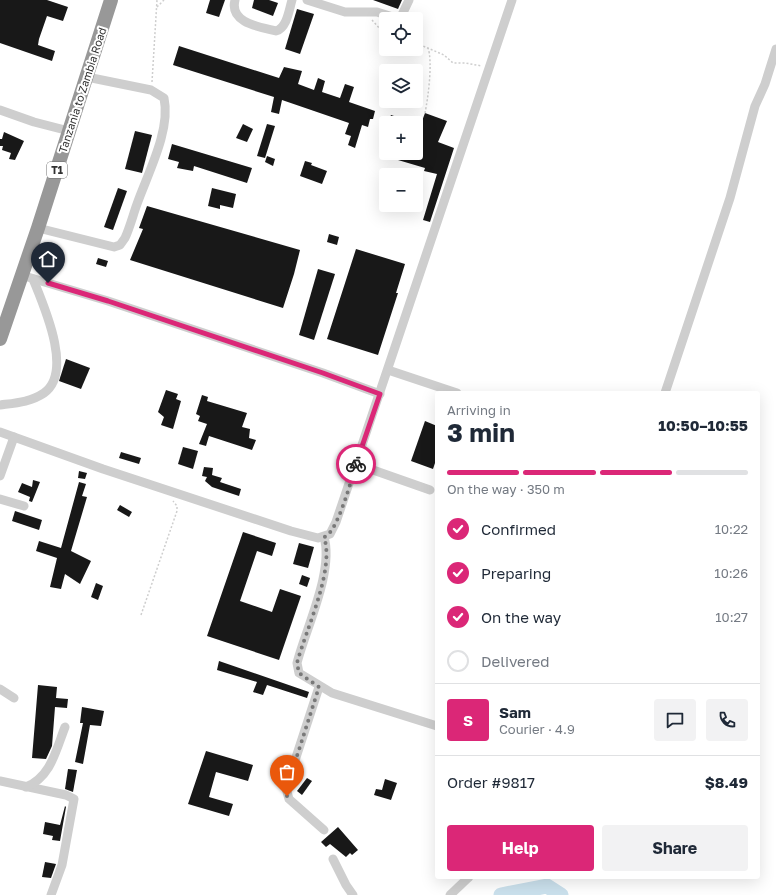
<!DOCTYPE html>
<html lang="en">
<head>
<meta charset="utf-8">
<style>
	body { margin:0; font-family:"Golos Text",sans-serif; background:#f2f2f3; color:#1f2937; height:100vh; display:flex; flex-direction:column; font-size:15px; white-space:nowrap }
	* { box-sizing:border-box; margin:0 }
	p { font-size:13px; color:#747a83 }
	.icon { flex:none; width:22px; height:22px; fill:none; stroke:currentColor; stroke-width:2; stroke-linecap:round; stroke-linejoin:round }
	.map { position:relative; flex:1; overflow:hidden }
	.panel { position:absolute; left:435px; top:391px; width:325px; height:488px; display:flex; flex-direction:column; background:#fff; border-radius:4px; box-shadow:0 4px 16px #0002 }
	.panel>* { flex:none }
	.fabs { position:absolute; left:379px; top:12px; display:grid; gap:8px }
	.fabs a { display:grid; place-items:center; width:44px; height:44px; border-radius:4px; background:#fff; box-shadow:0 4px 16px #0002; font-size:20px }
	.pin { position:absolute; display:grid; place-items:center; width:34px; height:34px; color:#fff; margin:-41px -17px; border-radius:50% 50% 50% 0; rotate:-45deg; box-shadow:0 0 4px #0007 }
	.pin .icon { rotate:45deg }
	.courier { position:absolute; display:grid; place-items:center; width:40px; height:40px; margin:-20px; border:3px solid #db2777; border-radius:50%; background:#fff; color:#222; box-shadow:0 1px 5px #0007 }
	.overview em { font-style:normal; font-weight:700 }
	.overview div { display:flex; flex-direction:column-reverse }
	.overview { display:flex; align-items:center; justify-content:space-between; height:68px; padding:0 12px }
	h1 { font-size:26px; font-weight:700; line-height:30px }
	.bar { display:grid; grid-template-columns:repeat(4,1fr); gap:6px 4px; align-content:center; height:48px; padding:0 12px }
	.bar i { height:5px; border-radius:3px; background:#e0e1e3 }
	.bar .current { background:#db2777 }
	.bar p { grid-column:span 4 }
	.line { display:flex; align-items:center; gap:10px; padding:0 12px; border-top:1px solid #e0e1e3 }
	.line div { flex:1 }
	.round { display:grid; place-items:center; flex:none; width:42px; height:42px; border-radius:4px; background:#f2f2f3 }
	ol { padding:0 12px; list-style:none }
	li { display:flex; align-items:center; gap:12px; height:44px }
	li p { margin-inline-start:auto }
	li .icon { padding:4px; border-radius:50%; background:#db2777; color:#fff; stroke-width:4 }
	li:last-child { color:#747a83 }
	li i { width:22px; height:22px; border:2px solid #e0e1e3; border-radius:50% }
	.button { display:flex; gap:8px; margin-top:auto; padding:8px 12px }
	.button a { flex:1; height:46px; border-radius:4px; background:#db2777; color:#fff; font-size:16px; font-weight:700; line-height:46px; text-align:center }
	.button a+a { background:#f2f2f3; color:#1f2937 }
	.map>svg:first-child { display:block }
</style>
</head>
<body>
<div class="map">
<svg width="776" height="895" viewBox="0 0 776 895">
	<rect width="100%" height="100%" fill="#fff"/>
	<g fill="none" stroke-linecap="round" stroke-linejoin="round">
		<path stroke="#cbe1ed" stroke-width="15" d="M501,895L547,886L561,895"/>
	</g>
	<g fill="#181818">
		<path d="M0,0H47L68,7L63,21L47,16L39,39L38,45L55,51L52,61L0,43Z"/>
		<path d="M210,0H225L219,17L206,13Z"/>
		<path d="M254,0H269L278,3L273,16L252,8Z"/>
		<path d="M373,0H402L398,9Z"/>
		<path d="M297,9L314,14L300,54L285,49Z"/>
		<path d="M179,46L279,78L284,67L302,71L298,84L314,90L318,78L325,81L322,92L340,98L345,84L354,87L349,102L375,111L373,119H370L368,127L362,125L355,148L348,145L351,136L345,134L349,123L282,100L279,114L271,112L274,97L173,65Z"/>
		<path d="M425,113L447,121L438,142L454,148L430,222L423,220L437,174L424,171L425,168L398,160L400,153H416V137Z"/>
		<path d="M391,115L412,122L411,123H388Z"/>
		<path d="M243,124L253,129L247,142L236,138Z"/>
		<path d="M267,124L275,126L265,158L257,156Z"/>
		<path d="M135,131L152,135L142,173L125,169Z"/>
		<path d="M4,132L24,141L15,160L9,159L11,153L2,150L3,146H0V139H2Z"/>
		<path d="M172,144L252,168L247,183L194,166L193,171L177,168L179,162L168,159Z"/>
		<path d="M267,156L275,159L273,166L265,162Z"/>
		<path d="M305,161L312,163L311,165L327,171L322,184L300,176Z"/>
		<path d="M118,188L127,191L113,230L104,227Z"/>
		<path d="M212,188L236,194L233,208L220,205V209L208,206Z"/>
		<path d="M147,206L300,250L294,274L283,308L130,260L143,229L139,228Z"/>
		<path d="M329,234L339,237L337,245L327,242Z"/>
		<path d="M356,249L405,264L396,293H398L378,355L327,339Z"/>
		<path d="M98,258L108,261L106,267L96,264Z"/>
		<path d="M318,269L335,274L314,340L299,335Z"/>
		<path d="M66,359L90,368L81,389L59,381Z"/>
		<path d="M166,390L178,394L176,399L181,401L173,429L161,425L164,417L158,412Z"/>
		<path d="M202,395L208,397L207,401L247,413L242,427L250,429L249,438L256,440L252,450L209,436L206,446L199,444L207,424L198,421L200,416L196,414Z"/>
		<path d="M425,421L437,426V457L433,469L411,461Z"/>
		<path d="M183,447L198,451L193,469L178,464Z"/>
		<path d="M121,452L141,458L139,464L119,458Z"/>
		<path d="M204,467L213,468L212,475L222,478L220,482L241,489L239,496L212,487L205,481L207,477L202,476Z"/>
		<path d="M79,471L87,473L85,479L78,478Z"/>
		<path d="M33,480L40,482L32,502L29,501L30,497L18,492L22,483L32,487Z"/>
		<path d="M79,482L86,484L82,496L87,497L71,551L91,561L80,584L65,574L61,589L50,587L57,558L36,551L39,541L61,548Z"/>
		<path d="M120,505L132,512L129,517L117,510Z"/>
		<path d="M15,511L42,520L39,530L12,521Z"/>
		<path d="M243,532L276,543L272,556L257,551L240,601L272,612L280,589L301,596L279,660L207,636Z"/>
		<path d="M299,543L314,547L308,568L293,564Z"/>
		<path d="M302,575L310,578L307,587L299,584Z"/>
		<path d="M96,583L103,586L98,600L91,597Z"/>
		<path d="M219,661L309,692L307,698L267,685L263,695L253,692L257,682L217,670Z"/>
		<path d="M38,685L57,687L56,698L68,699L67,708L55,707L52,746L46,759L32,758Z"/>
		<path d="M82,707L104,711L101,726L90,725L83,764L75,762L83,723H80Z"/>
		<path d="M206,751L253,765L248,781L216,772L209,797L233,804L229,816L188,804Z"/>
		<path d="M68,769L77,770L73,792L65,789Z"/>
		<path d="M307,778L312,781L302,795L297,791Z"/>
		<path d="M385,779L397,783L391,800L374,795L376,789L382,790Z"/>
		<path d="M65,806L66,807L60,841L52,840L53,836L43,834L45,822L60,825Z"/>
		<path d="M338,827L358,850L352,855L350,853L346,857L330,844L326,847L321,842Z"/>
		<path d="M45,862L56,864L51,878L42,877Z"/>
	</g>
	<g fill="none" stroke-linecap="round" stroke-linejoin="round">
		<g stroke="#cecece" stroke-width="1.5" stroke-dasharray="2 2" stroke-linecap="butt">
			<path d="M157,7L164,0"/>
			<path d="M372,20L382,31L386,34"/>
			<path d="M416,43L444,55L453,63H465L482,66"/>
			<path d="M152,82L157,0"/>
			<path d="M425,113C428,98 433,62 428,48"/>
			<path d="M141,615L177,511V506L173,501"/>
		</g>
		<g stroke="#cecece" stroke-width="9">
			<path d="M235,0C229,23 260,27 276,31C287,28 289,10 292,0"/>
			<path d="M307,0L345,12H377L399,19"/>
			<path d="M400,19L409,0"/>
			<path d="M0,110L34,122L69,131"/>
			<path d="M38,228L114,247L120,245L125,238C130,227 133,215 137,204C148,173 171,130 164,98L151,90L87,77"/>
			<path d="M21,275L108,301L323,373L380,394"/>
			<path d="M388,370L457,393"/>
			<path d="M665,393L730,198L755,106L765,84L776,49"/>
			<path d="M0,405C15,403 31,402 44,393C74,372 43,304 33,279"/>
			<path d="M0,432L103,469L291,531L318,538L330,534L336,522L512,0"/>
			<path d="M356,464L430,490"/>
			<path d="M0,476L14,437"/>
			<path d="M0,499L24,506"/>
			<path d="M324,537C334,571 306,628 297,663L299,673L332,693L437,726"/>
			<path d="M319,687L286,788L289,799L324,830"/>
			<path d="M0,689L14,698"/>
			<path d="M0,781L66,795L74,799L62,865L51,895"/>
			<path d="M26,787C51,777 56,750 65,727"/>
			<path d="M333,859L346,885L353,895"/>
			<path d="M450,895L469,877"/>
		</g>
		<path stroke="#989898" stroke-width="14" d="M0,339L38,228L111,0"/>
	</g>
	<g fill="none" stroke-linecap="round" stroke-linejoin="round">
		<path stroke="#797979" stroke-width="4" stroke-dasharray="0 7.2" d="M287,796L286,783L297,756L319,687L299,673L297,663C306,629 335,570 324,537C337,534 352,478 356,464"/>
		<path stroke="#db2777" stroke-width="5" d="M48,283L108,301L323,373L380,394L356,464"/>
	</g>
	<g text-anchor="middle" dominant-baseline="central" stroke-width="4" stroke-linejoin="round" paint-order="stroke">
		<rect fill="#fff" stroke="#6f6f6f" stroke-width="1" x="47" y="162" width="20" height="16" rx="3"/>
		<g font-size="10" font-weight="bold" fill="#313131">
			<text x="57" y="170">T1</text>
		</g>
		<g font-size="11" fill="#313131" stroke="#fff">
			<text transform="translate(82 90) rotate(-72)">Tanzania to Zambia Road</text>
		</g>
	</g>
</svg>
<div class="fabs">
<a><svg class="icon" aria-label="locate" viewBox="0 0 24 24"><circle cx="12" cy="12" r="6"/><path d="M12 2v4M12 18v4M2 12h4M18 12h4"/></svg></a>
<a><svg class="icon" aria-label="layers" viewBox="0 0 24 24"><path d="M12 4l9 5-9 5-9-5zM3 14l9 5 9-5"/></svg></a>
<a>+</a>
<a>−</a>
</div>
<div class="pin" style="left:287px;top:796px;background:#ea580c"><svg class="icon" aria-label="bag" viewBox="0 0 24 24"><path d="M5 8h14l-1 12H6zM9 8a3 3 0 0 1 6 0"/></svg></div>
<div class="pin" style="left:48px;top:283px;background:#1f2937"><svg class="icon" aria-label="home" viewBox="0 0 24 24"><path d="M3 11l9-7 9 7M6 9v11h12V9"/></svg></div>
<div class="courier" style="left:356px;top:464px"><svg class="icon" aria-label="bike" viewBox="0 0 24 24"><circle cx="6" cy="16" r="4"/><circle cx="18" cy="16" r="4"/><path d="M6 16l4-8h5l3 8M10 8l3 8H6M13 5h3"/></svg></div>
<section class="panel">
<div class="overview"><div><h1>3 min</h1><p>Arriving in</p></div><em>10:50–10:55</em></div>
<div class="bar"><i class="current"></i><i class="current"></i><i class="current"></i><i></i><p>On the way · 350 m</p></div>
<ol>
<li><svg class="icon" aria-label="check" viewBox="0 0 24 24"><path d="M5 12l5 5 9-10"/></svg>Confirmed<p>10:22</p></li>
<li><svg class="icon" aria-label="check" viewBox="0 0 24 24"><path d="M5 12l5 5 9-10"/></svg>Preparing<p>10:26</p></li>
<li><svg class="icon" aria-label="check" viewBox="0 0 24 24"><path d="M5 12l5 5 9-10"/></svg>On the way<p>10:27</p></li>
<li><i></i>Delivered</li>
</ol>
<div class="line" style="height:72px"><b class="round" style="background:#db2777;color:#fff">S</b><div><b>Sam</b><p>Courier · 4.9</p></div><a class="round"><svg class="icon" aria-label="chat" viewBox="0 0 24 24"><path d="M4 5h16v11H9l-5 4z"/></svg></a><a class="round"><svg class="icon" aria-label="phone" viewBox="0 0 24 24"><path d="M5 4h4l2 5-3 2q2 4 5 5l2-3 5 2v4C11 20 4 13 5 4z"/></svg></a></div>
<div class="line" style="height:52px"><div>Order #9817</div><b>$8.49</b></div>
<div class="button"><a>Help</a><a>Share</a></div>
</section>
</div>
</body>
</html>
